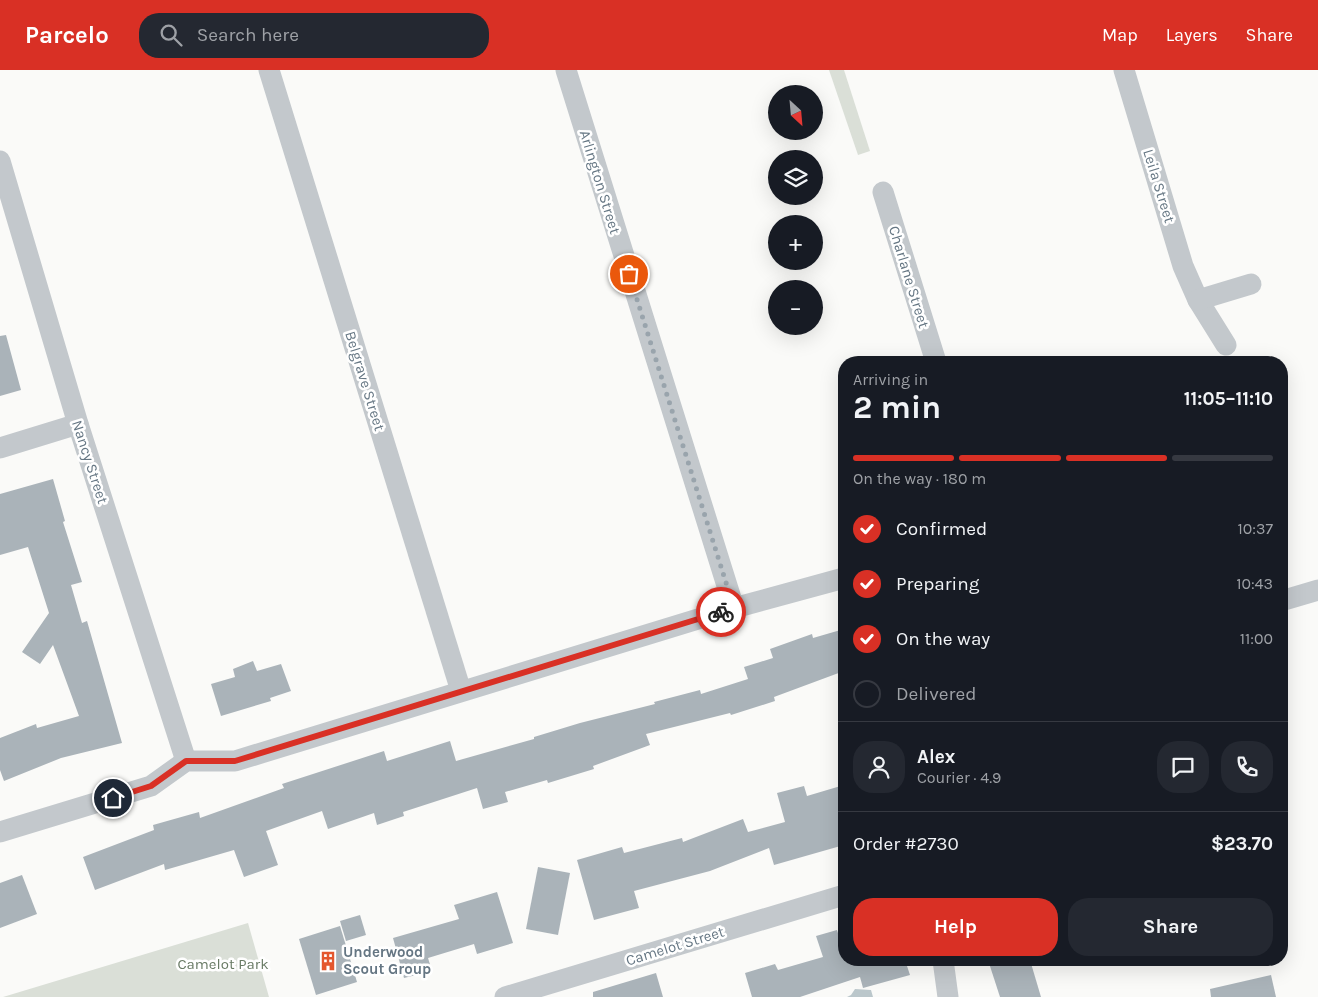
<!DOCTYPE html>
<html lang="en">
<head>
<meta charset="utf-8">
<style>
	body { margin:0; font-family:Karla,sans-serif; background:#242831; color:#f1f3f6; height:100vh; display:flex; flex-direction:column; font-size:19px; white-space:nowrap }
	* { box-sizing:border-box; margin:0 }
	p { font-size:16px; color:#9ea1a6 }
	.icon { flex:none; width:28px; height:28px; fill:none; stroke:currentColor; stroke-width:2; stroke-linecap:round; stroke-linejoin:round }
	.map { position:relative; flex:1; overflow:hidden }
	.details { position:absolute; left:838px; top:286px; width:450px; height:610px; display:flex; flex-direction:column; background:#171b24; border-radius:20px; box-shadow:0 5px 20px #0002 }
	.details>* { flex:none }
	.needle { width:32px; rotate:154deg }
	.fabs { position:absolute; left:768px; top:15px; display:grid; gap:10px }
	.fabs a { display:grid; place-items:center; width:55px; height:55px; border-radius:50%; background:#171b24; box-shadow:0 5px 20px #0002; font-size:25px }
	.pin { position:absolute; display:grid; place-items:center; width:42px; height:42px; color:#fff; margin:-21px; border:2px solid #fff; border-radius:50%; box-shadow:0 1px 5px #0007 }
	.courier { position:absolute; display:grid; place-items:center; width:50px; height:50px; margin:-25px; border:4px solid #d93025; border-radius:50%; background:#fff; color:#222; box-shadow:0 1px 6px #0007 }
	.overview em { font-style:normal; font-weight:700 }
	.overview div { display:flex; flex-direction:column-reverse }
	.overview { display:flex; align-items:center; justify-content:space-between; height:85px; padding:0 15px }
	h1 { font-size:32px; font-weight:700; line-height:38px }
	.bar { display:grid; grid-template-columns:repeat(4,1fr); gap:8px 5px; align-content:center; height:60px; padding:0 15px }
	.bar i { height:6px; border-radius:4px; background:#363941 }
	.bar .on { background:#d93025 }
	.bar p { grid-column:span 4 }
	.line { display:flex; align-items:center; gap:12px; padding:0 15px; border-top:1px solid #363941 }
	.line div { flex:1 }
	.round { display:grid; place-items:center; flex:none; width:52px; height:52px; border-radius:20px; background:#242831 }
	ol { padding:0 15px; list-style:none }
	li { display:flex; align-items:center; gap:15px; height:55px }
	li p { margin-inline-start:auto }
	li .icon { padding:5px; border-radius:50%; background:#d93025; color:#fff; stroke-width:4 }
	li:last-child { color:#9ea1a6 }
	li i { width:28px; height:28px; border:2px solid #363941; border-radius:50% }
	.cta { display:flex; gap:10px; margin-top:auto; padding:10px 15px }
	.cta a { flex:1; height:58px; border-radius:20px; background:#d93025; color:#fff; font-size:20px; font-weight:700; line-height:58px; text-align:center }
	.cta a+a { background:#242831; color:#f1f3f6 }
	header { display:flex; align-items:center; gap:30px; box-sizing:border-box; height:70px; padding:0 25px; background:#d93025; color:#fff }
	header strong { font-size:24px }
	nav { display:flex; gap:28px; margin-inline-start:auto; font-size:18px }
	.search { width:350px; height:45px; background:#242831; display:flex; align-items:center; gap:12px; box-sizing:border-box; padding:0 18px; border-radius:20px; color:#9ea1a6; font-size:19px }
	.map>svg:first-child { display:block }
</style>
</head>
<body>
<header>
<strong>Parcelo</strong>
<div class="search"><svg class="icon" aria-label="search" viewBox="0 0 24 24"><circle cx="10" cy="10" r="6"/><path d="M15 15l6 6"/></svg>Search here</div>
<nav><a>Map</a><a>Layers</a><a>Share</a></nav>
</header>
<div class="map">
<svg width="1318" height="927" viewBox="0 0 1318 927">
	<rect width="100%" height="100%" fill="#fafaf8"/>
	<g fill="#dadfd7">
		<path d="M829,0H844L870,81L858,85Z"/>
		<path d="M248,853L269,927H3Z"/>
	</g>
	<path fill="#bbc7cb" d="M855,919L871,920L873,927H847L851,925Z"/>
	<g fill="#aab3b9">
		<path d="M6,265L21,320L0,326V266Z"/>
		<path d="M53,409L65,451L63,452L82,512L71,515L82,553L87,551L122,673L61,688L4,711L0,700V668L36,654L37,658L79,646L53,575L40,594L22,582L49,543L28,477L0,485V424Z"/>
		<path d="M844,559V601L774,627L775,631L731,645L730,643L646,664L650,675L593,696L594,699L548,713L547,710L505,722L508,732L483,739L477,718L403,742L404,746L377,755L374,743L328,759L322,741L266,761L278,795L244,807L234,780L165,800L164,794L95,820L83,787L154,760L153,755L199,742L200,748L284,718L282,714L384,681L387,691L450,671L456,691L534,669V667L580,653L655,634L654,632L700,620L701,624L748,609L744,597L773,588L770,579L812,564L813,568Z"/>
		<path d="M253,591L257,601L281,594L291,621L270,628L271,631L221,646L211,614L235,607L233,599Z"/>
		<path d="M844,715V775L774,795L769,778L710,801L634,821L639,838L594,850L577,790L622,777L624,783L682,768L683,772L743,749L748,762L785,752L777,723L804,716L807,726Z"/>
		<path d="M538,797L570,803L558,865L526,859Z"/>
		<path d="M22,805L37,844L0,858V813Z"/>
		<path d="M497,822L513,873L477,884L474,874L428,888L432,901L404,908L393,868L459,849L454,835Z"/>
		<path d="M360,845L366,865L346,871L340,851Z"/>
		<path d="M340,856L357,912L316,925L299,869Z"/>
		<path d="M837,860L844,882V890H905L910,905L863,918L860,907L800,927H752L745,903L775,894L778,900L823,887L816,866Z"/>
		<path d="M988,890H1030L1041,927H1000Z"/>
		<path d="M656,903L663,927H593V922Z"/>
		<path d="M1271,905L1276,927H1211L1210,919Z"/>
	</g>
	<g fill="none" stroke-linecap="round" stroke-linejoin="round">
		<g stroke="#c3c8cc" stroke-width="21">
			<path d="M269,0L461,621"/>
			<path d="M566,0L734,538"/>
			<path d="M1124,0L1183,196L1198,230L1226,275"/>
			<path d="M0,91L78,354L186,691"/>
			<path d="M883,122L936,292"/>
			<path d="M1198,230L1251,214"/>
			<path d="M0,378L78,354"/>
			<path d="M1281,531L1318,520"/>
			<path d="M0,762L151,716L186,691H235L734,538L844,508"/>
			<path d="M943,890L948,927"/>
			<path d="M505,927L844,825"/>
		</g>
	</g>
	<g fill="none" stroke-linecap="round" stroke-linejoin="round">
		<path stroke="#99a4ac" stroke-width="5" stroke-dasharray="0 9" d="M629,204L734,538L721,542"/>
		<path stroke="#d93025" stroke-width="6" d="M113,728L151,716L186,691H235L721,542"/>
	</g>
	<defs>
		<symbol id="building-bare" viewBox="-9 -9 18 18"><path d="M-4-6H4V6H1V3H-1V6H-4ZM-2.5-4.3h1.7v1.8h-1.7ZM.8-4.3h1.7v1.8H.8ZM-2.5-1h1.7V.8h-1.7ZM.8-1h1.7V.8H.8Z" fill="#e4572e" stroke="#fff" stroke-width="2.5" paint-order="stroke"/></symbol>
	</defs>
	<g fill-rule="evenodd">
		<use href="#building-bare" x="314" y="877" width="28" height="28"/>
	</g>
	<g text-anchor="middle" dominant-baseline="central" stroke-width="5" stroke-linejoin="round" paint-order="stroke">
		<g font-size="15" fill="#657683" stroke="#fff">
			<text transform="translate(600 112) rotate(73)">Arlington Street</text>
			<text transform="translate(1159 116) rotate(73)">Leila Street</text>
			<text transform="translate(909 207) rotate(73)">Charlane Street</text>
			<text transform="translate(365 311) rotate(73)">Belgrave Street</text>
			<text transform="translate(90 392) rotate(72)">Nancy Street</text>
			<text transform="translate(675 876) rotate(-17)">Camelot Street</text>
		</g>
		<g font-size="15" font-weight="bold" fill="#657683" stroke="#fff" text-anchor="start">
			<text x="343" y="882">Underwood<tspan x="343" dy="17">Scout Group</tspan></text>
		</g>
		<g font-size="15" fill="#687a64" stroke="#fff">
			<text x="223" y="894">Camelot Park</text>
		</g>
	</g>
</svg>
<div class="fabs">
<a><svg class="needle" viewBox="-14 -14 28 28"><path d="M0-13l5 13h-10z" fill="#e53935"/><path d="M0 13l5-13h-10z" fill="#9ea1a6"/></svg></a>
<a><svg class="icon" aria-label="layers" viewBox="0 0 24 24"><path d="M12 4l9 5-9 5-9-5zM3 14l9 5 9-5"/></svg></a>
<a>+</a>
<a>−</a>
</div>
<div class="pin" style="left:629px;top:204px;background:#ea580c"><svg class="icon" aria-label="bag" viewBox="0 0 24 24"><path d="M5 8h14l-1 12H6zM9 8a3 3 0 0 1 6 0"/></svg></div>
<div class="pin" style="left:113px;top:728px;background:#1f2937"><svg class="icon" aria-label="home" viewBox="0 0 24 24"><path d="M3 11l9-7 9 7M6 9v11h12V9"/></svg></div>
<div class="courier" style="left:721px;top:542px"><svg class="icon" aria-label="bike" viewBox="0 0 24 24"><circle cx="6" cy="16" r="4"/><circle cx="18" cy="16" r="4"/><path d="M6 16l4-8h5l3 8M10 8l3 8H6M13 5h3"/></svg></div>
<section class="details">
<div class="overview"><div><h1>2 min</h1><p>Arriving in</p></div><em>11:05–11:10</em></div>
<div class="bar"><i class="on"></i><i class="on"></i><i class="on"></i><i></i><p>On the way · 180 m</p></div>
<ol>
<li><svg class="icon" aria-label="check" viewBox="0 0 24 24"><path d="M5 12l5 5 9-10"/></svg>Confirmed<p>10:37</p></li>
<li><svg class="icon" aria-label="check" viewBox="0 0 24 24"><path d="M5 12l5 5 9-10"/></svg>Preparing<p>10:43</p></li>
<li><svg class="icon" aria-label="check" viewBox="0 0 24 24"><path d="M5 12l5 5 9-10"/></svg>On the way<p>11:00</p></li>
<li><i></i>Delivered</li>
</ol>
<div class="line" style="height:90px"><a class="round"><svg class="icon" aria-label="person" viewBox="0 0 24 24"><circle cx="12" cy="8" r="4"/><path d="M4 21q1-7 8-7t8 7"/></svg></a><div><b>Alex</b><p>Courier · 4.9</p></div><a class="round"><svg class="icon" aria-label="chat" viewBox="0 0 24 24"><path d="M4 5h16v11H9l-5 4z"/></svg></a><a class="round"><svg class="icon" aria-label="phone" viewBox="0 0 24 24"><path d="M5 4h4l2 5-3 2q2 4 5 5l2-3 5 2v4C11 20 4 13 5 4z"/></svg></a></div>
<div class="line" style="height:65px"><div>Order #2730</div><b>$23.70</b></div>
<div class="cta"><a>Help</a><a>Share</a></div>
</section>
</div>
</body>
</html>
